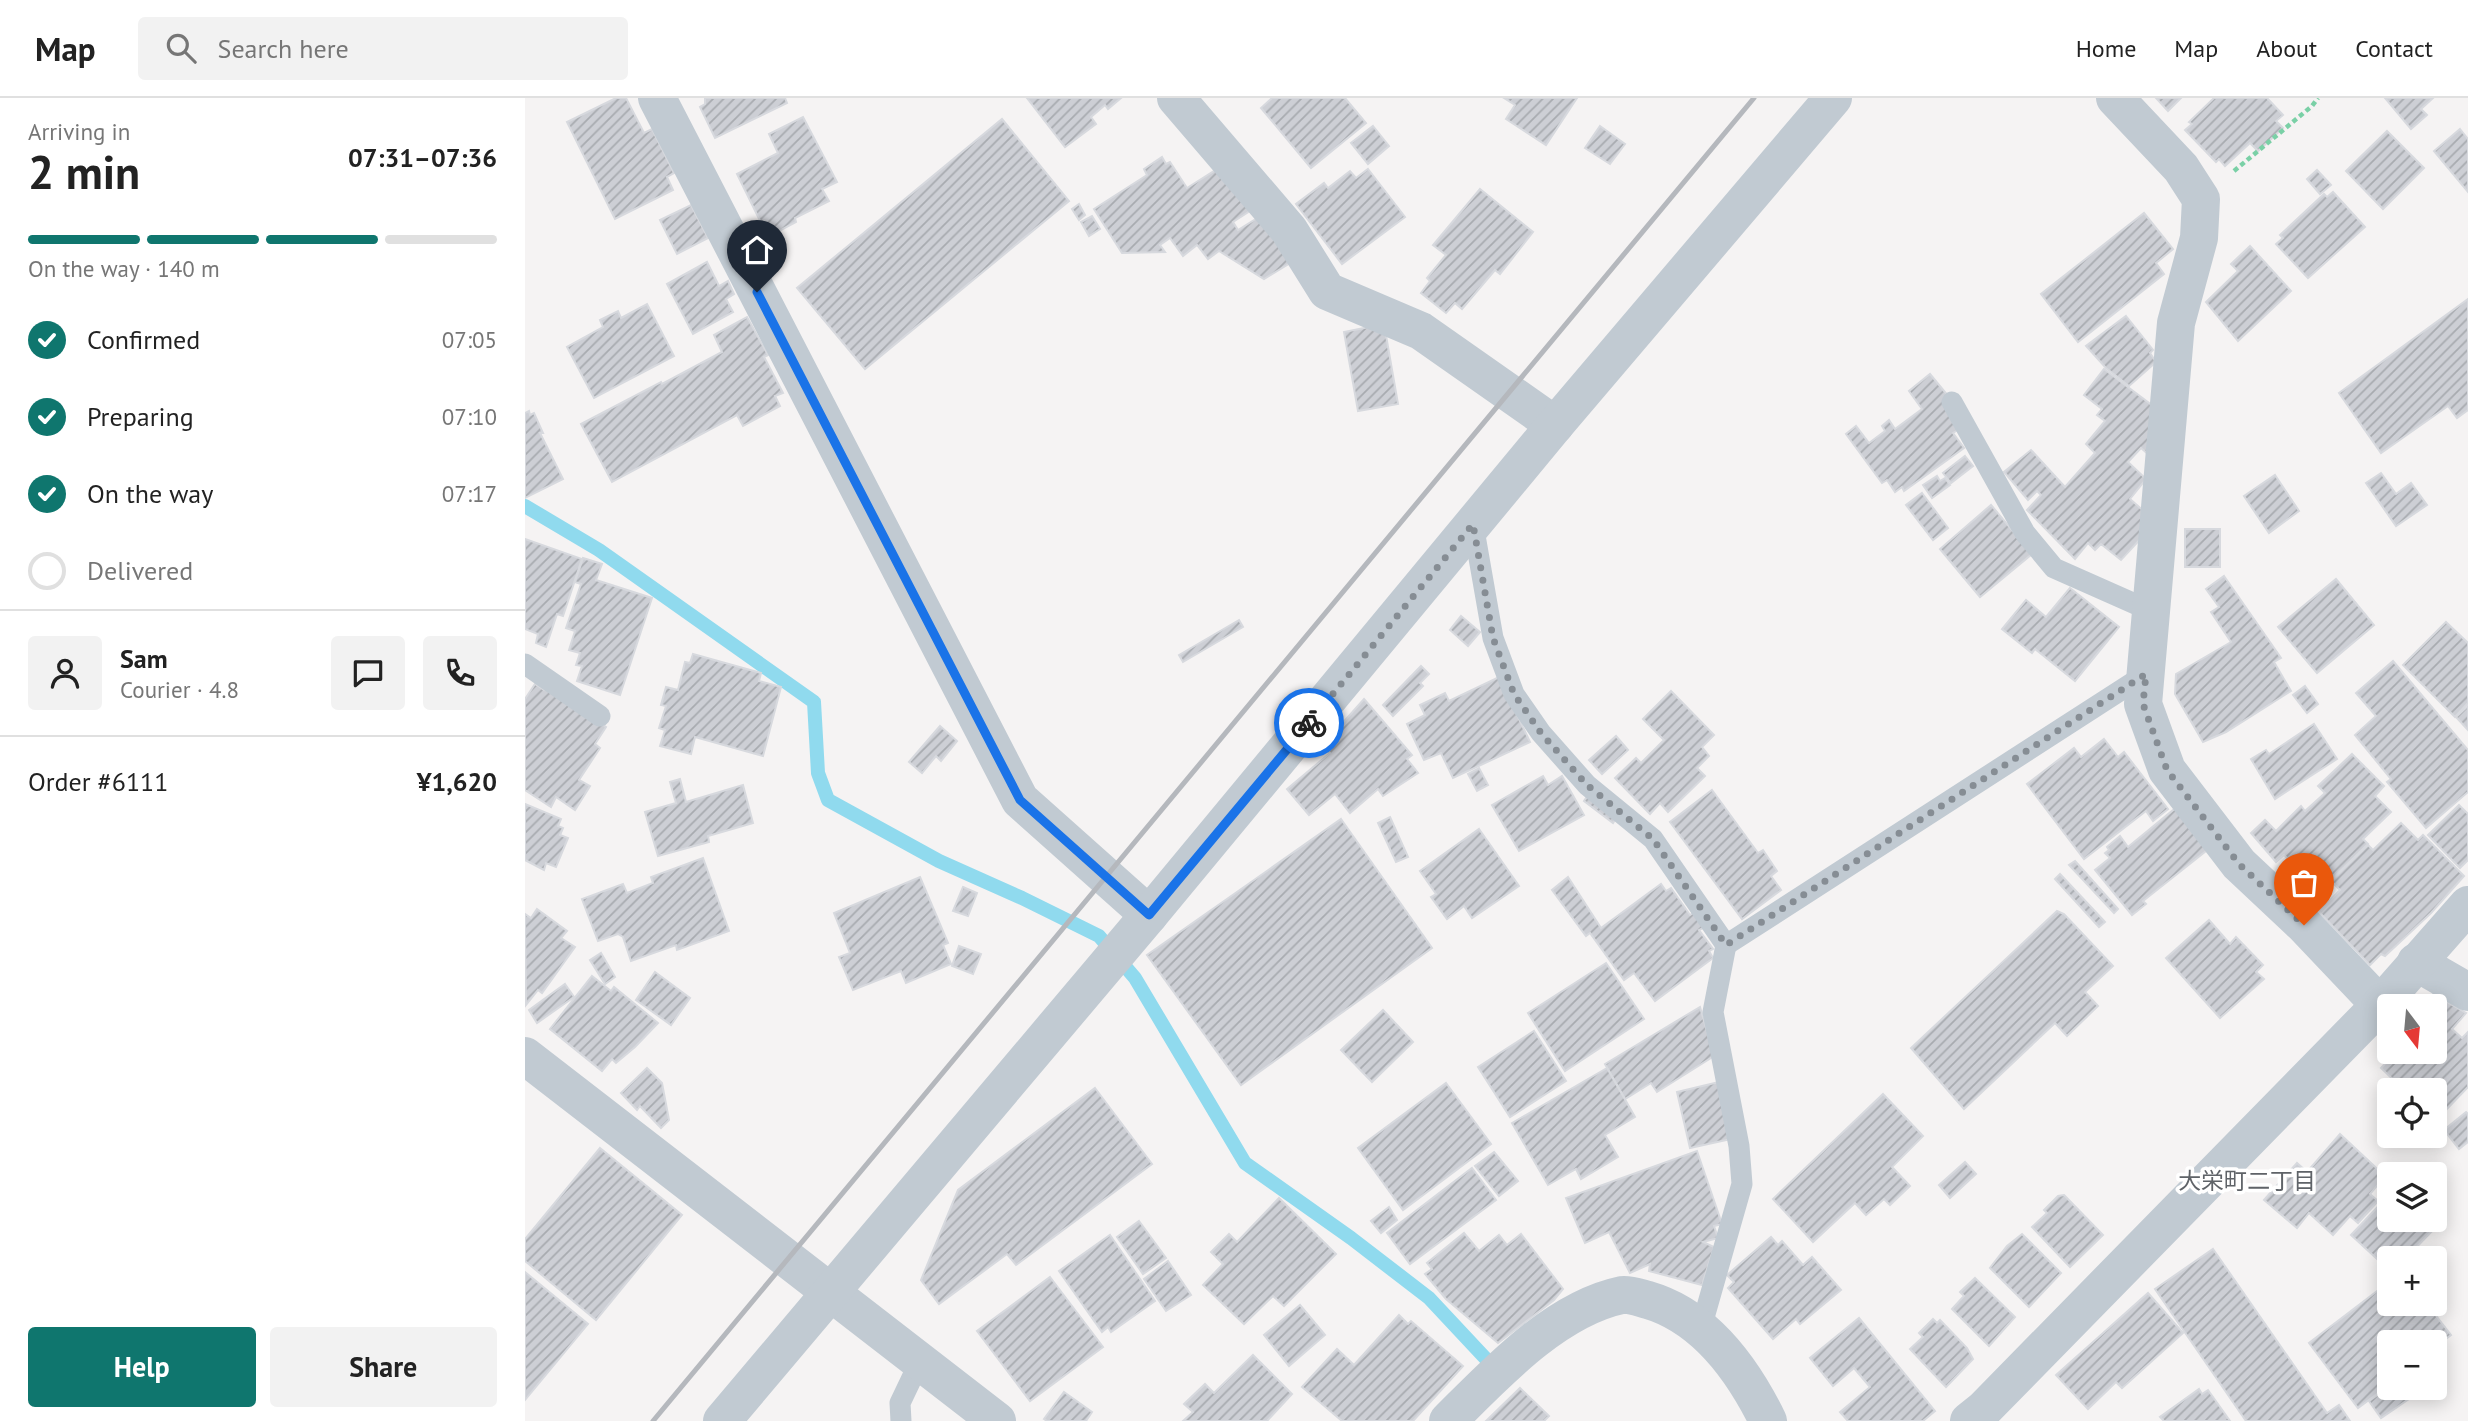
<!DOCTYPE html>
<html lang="en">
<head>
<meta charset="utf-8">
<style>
	body { margin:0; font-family:"PT Sans","Noto Sans JP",sans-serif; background:#f2f2f2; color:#222; height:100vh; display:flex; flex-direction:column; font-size:26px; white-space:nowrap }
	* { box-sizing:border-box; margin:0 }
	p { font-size:23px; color:#767676 }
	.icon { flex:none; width:38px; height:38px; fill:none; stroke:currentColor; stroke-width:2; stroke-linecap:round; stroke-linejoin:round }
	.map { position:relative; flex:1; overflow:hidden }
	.details { display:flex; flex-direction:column; background:#fff; width:525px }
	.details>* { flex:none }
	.needle { width:46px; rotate:164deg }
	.controls { position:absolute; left:1852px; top:896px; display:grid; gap:14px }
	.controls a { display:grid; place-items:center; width:70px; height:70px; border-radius:7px; background:#fff; box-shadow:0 4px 18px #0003; font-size:35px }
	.pin { position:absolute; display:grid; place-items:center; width:60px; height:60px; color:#fff; margin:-72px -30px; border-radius:50% 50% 50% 0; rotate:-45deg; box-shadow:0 0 7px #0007 }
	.pin .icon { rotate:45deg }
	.courier { position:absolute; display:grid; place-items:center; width:70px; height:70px; margin:-35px; border:5px solid #1a73e8; border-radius:50%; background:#fff; color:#222; box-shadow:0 2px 9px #0007 }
	.summary em { font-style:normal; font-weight:600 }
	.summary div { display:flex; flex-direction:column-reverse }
	.summary { display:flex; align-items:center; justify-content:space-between; height:119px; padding:0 28px }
	h1 { font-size:46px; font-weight:600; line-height:52px }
	.bar { display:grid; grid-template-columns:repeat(4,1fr); gap:10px 7px; align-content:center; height:84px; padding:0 28px }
	.bar i { height:9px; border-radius:5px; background:#e0e0e0 }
	.bar .selected { background:#0f766e }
	.bar p { grid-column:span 4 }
	.line { display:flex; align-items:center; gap:18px; padding:0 28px; border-top:2px solid #e0e0e0 }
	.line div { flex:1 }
	.round { display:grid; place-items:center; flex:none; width:74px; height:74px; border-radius:7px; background:#f2f2f2 }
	ol { padding:0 28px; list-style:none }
	li { display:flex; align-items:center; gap:21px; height:77px }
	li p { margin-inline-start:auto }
	li .icon { padding:7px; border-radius:50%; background:#0f766e; color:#fff; stroke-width:4 }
	li:last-child { color:#767676 }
	li i { width:38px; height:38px; border:4px solid #e0e0e0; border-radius:50% }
	.button { display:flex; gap:14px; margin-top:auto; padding:14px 28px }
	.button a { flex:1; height:80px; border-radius:7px; background:#0f766e; color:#fff; font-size:28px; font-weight:600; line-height:80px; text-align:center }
	.button a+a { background:#f2f2f2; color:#222 }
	header { display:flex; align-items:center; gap:42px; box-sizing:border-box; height:98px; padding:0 35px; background:#fff; border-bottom:2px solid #e0e0e0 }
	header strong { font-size:33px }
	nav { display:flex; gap:38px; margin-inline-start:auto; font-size:24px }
	.search { width:490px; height:63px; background:#f2f2f2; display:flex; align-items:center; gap:18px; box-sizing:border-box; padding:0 24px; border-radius:7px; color:#767676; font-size:26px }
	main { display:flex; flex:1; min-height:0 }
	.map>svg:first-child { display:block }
</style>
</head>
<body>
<header>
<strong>Map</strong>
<div class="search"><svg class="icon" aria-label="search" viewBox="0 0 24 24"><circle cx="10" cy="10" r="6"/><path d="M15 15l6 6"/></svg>Search here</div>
<nav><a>Home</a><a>Map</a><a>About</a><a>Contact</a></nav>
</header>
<main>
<section class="details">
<div class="summary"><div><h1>2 min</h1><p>Arriving in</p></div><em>07:31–07:36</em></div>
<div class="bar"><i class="selected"></i><i class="selected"></i><i class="selected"></i><i></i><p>On the way · 140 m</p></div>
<ol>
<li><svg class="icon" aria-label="check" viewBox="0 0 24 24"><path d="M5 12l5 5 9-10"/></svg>Confirmed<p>07:05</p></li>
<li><svg class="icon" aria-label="check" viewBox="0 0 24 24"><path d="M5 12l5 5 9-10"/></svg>Preparing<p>07:10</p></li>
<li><svg class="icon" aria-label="check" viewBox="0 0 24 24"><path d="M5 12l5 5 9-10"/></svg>On the way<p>07:17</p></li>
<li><i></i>Delivered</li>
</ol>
<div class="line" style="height:126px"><a class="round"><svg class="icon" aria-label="person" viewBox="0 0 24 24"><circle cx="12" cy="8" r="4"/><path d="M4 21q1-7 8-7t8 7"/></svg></a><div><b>Sam</b><p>Courier · 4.8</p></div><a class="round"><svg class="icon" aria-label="chat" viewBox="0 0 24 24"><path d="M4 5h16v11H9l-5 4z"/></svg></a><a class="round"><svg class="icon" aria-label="phone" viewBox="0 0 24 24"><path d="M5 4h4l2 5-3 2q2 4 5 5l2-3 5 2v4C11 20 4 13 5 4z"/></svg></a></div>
<div class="line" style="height:91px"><div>Order #6111</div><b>¥1,620</b></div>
<div class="button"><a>Help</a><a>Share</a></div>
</section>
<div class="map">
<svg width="1943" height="1323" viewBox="0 0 1943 1323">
	<defs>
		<pattern id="building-hatch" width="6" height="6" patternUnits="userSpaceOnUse" patternTransform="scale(1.75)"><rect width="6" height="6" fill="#cdcfd5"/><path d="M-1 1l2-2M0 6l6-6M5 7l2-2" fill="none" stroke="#a8abb0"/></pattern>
	</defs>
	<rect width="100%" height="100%" fill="#f5f3f3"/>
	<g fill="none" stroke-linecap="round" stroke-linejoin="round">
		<path stroke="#90daee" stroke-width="14" d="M0,408L74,452L289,604L293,675L303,702L414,763L497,800L574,838L610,880L720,1065L826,1140L904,1200L962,1262"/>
	</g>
	<g fill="url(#building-hatch)" stroke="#d7d9de" stroke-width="2">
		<path d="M91,0H101L119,35L127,31L149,75L142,79L148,92L90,121L42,24Z"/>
		<path d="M180,0H260L262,5L190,40L175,9L180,6Z"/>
		<path d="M502,0H596L583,11L580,7L566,19L571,26L540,49Z"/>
		<path d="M747,0H820L841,25L786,70L736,10Z"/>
		<path d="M979,0H1052L1021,47L981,21L990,7Z"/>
		<path d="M1631,0H1656L1643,13Z"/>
		<path d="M1689,0H1742L1758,17L1751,23L1758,30L1733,53L1725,45L1700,68L1694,61L1691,64L1660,32L1667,26L1664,24Z"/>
		<path d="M1860,0H1908L1896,11L1902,17L1886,31Z"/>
		<path d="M278,19L312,84L297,91L304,103L270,120L271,124L243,139L212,76L253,55L244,36Z"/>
		<path d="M477,21L544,103L340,271L272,190Z"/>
		<path d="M848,28L864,48L843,66L826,45Z"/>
		<path d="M1075,28L1100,46L1085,66L1060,50Z"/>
		<path d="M1935,31L1943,41V94L1909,53Z"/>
		<path d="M1862,33L1899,70L1858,111L1821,73Z"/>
		<path d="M637,59L641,66L645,64L662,90L697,68L725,113L708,124L713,132L737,117L767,164L739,181L694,153L683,161L672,147L658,158L645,140L635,147L640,154L597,155L569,111L622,77L619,71Z"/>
		<path d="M843,71L880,119L817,166L771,106L799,85L803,90L825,73L831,80Z"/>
		<path d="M1792,72L1806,87L1795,96L1782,81Z"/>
		<path d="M955,91L1008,134L975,176L970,172L937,211L930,205L921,215L896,195L905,183L902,180L921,157L908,147Z"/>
		<path d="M1808,94L1840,129L1783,180L1751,146L1758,140L1755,137L1799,96L1802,99Z"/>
		<path d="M554,106L560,117L554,122L547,111Z"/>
		<path d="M166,107L183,140L152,156L135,122Z"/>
		<path d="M1619,115L1648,151L1631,165L1639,176L1553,244L1516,196Z"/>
		<path d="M567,118L575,131L564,138L556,124Z"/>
		<path d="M1725,148L1766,193L1713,243L1681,204L1713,173L1706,166Z"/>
		<path d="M182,164L194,188L203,183L209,196L201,201L208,214L168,236L142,186Z"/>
		<path d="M1943,201V312L1932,320L1923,308L1856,355L1814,295Z"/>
		<path d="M122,206L149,258L69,300L42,249L78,229L75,222L93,213L96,220Z"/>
		<path d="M1601,218L1628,252L1625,255L1631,264L1604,288L1581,270L1561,248Z"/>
		<path d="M222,219L243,257L239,259L258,295L250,298L255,308L218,328L212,317L87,384L56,326L136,284L137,286L197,254L189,237Z"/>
		<path d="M859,226L873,306L833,313L819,234Z"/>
		<path d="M1579,271L1628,308L1624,357L1616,350L1603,364L1621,381L1605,401L1621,415L1620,436L1596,462L1576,446L1570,452L1563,445L1550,461L1502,412L1516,397L1512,393L1503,402L1479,374L1506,352L1540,389L1570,355L1561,346L1580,323L1572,317L1577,311L1559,297Z"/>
		<path d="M1405,276L1424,299L1434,331L1428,335L1439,350L1379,393L1377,389L1370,394L1362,382L1357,385L1321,336L1331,328L1344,345L1360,333L1357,328L1364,322L1370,331L1397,311L1384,293Z"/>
		<path d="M4,313L5,317L9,315L18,335H15L38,381L0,400V315Z"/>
		<path d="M1440,358L1448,368L1426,385L1418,375Z"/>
		<path d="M1856,375L1871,396L1886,385L1902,407L1871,428L1841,385Z"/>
		<path d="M1750,377L1774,413L1744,435L1719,398Z"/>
		<path d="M1412,378L1415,383L1420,380L1425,387L1407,400L1398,387Z"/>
		<path d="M1397,395L1423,430L1408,442L1381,407Z"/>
		<path d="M1466,407L1507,456L1455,499L1415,451Z"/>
		<rect x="1660" y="431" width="35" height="38"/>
		<path d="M0,441L57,461L38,518L32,516L21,549L11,545L13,536L0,531Z"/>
		<path d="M58,460L77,466L71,482L127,500L95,597L52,583L57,568L51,567L55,555L44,552L50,533L41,530L56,486L50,484Z"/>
		<path d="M1699,478L1756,560L1749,564L1766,593L1701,634L1678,644L1650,596L1651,576L1706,544L1686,514L1694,509L1681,491Z"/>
		<path d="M1811,481L1849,527L1792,575L1753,529Z"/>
		<path d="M1545,490L1594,529L1550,583L1510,551L1507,555L1477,531L1501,502L1521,519Z"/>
		<path d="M936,518L955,534L943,548L925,532Z"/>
		<path d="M714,522L718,529L658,564L654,557Z"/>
		<path d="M1921,524L1943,545V605L1930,619L1878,567Z"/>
		<path d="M168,556L236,575L234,583L256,589L238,658L170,639L166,656L135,648L140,632L134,630L141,608L136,607L141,589L153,592L160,564L165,565Z"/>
		<path d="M1868,563L1943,652V694L1901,730L1862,684L1866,681L1830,637L1851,618L1831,595Z"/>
		<path d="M896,568L904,576L895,585L898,588L868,618L858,607Z"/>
		<path d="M974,579L1005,644L928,680L916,655L899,662L882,626L900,617L895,607L920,595L924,603Z"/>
		<path d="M10,586L19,592L22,588L81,629L70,646L75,650L54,682L65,688L50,712L31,699L26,709L0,692V601Z"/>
		<path d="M1780,588L1793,606L1782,615L1768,597Z"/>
		<path d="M1146,593L1189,637L1177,649L1184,658L1172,670L1180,678L1143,714L1135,705L1125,716L1090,680L1111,660L1116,665L1139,642L1118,621Z"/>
		<path d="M839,601L887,657L882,661L893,675L858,698L853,691L825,715L810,696L784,717L762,691L805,655L798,647Z"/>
		<path d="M1943,608V632L1931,619Z"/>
		<path d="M1789,626L1812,661L1750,701L1726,661L1741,652L1744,656Z"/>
		<path d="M415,628L432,643L416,663L411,658L397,675L384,664Z"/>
		<path d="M1091,638L1103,652L1077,676L1064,662Z"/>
		<path d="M1579,641L1593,659L1599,654L1643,711L1628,723L1621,713L1559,761L1502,686L1549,650L1556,659Z"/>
		<path d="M1827,656L1859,688L1850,698L1866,714L1838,741L1843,746L1799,789L1782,771L1777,775L1759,757L1751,764L1726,735L1740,722L1751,733L1776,708L1780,713L1800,695L1793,688Z"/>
		<path d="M954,670L963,687L952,693L943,676Z"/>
		<path d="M1018,678L1023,687L1037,678L1059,717L994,753L967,707Z"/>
		<path d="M155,681L161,704L218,687L228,725L183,738L184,744L133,758L120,714L151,705L145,684Z"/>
		<path d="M1187,692L1233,755L1238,752L1252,773L1246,778L1256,792L1217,821L1145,724Z"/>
		<path d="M1063,697L1092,719L1088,725L1059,703Z"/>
		<path d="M0,706L36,721L33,728L38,730L35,737L43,740L31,769L21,765L19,772L0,762Z"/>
		<path d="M1934,707L1943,716V762L1935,770L1903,737Z"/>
		<path d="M1653,708L1686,749L1618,803L1621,806L1607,817L1570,772L1585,760L1580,755L1584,752L1582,749L1595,738L1603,749Z"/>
		<path d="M865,719L883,759L871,764L853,725Z"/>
		<path d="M816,721L907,850L716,987L622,857Z"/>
		<path d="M1876,725L1893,742L1898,737L1939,778L1906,815L1860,858L1856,856L1845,867L1794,814L1815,792L1806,783L1843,747L1848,752Z"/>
		<path d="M954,731L994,788L947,820L939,808L922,821L906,799L911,796L895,773Z"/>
		<path d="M178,760L204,833L152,852L151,847L106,863L98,839L93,836L73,843L57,801L98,786L102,795L128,785L126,779Z"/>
		<path d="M1550,763L1593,811L1589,815L1544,767Z"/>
		<path d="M1535,776L1580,824L1574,829L1530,781Z"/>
		<path d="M395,779L423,845L418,847L426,866L381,885L376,873L328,892L314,859L325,855L309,815Z"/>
		<path d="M1043,779L1076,830L1136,786L1141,793L1146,790L1165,817L1171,813L1182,828L1174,832L1188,851L1184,853L1188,860L1130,903L1109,875L1099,882L1065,835L1061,838L1027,792Z"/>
		<path d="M438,789L452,795L443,818L428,813Z"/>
		<path d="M12,811L42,833L36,840L50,849L17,895L13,892L1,907L0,816L6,820Z"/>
		<path d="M1532,813L1539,816L1588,868L1560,894L1573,908L1542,938L1530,925L1439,1011L1386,950Z"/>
		<path d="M1684,822L1705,846L1711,839L1738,867L1731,874L1739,881L1695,920L1641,860Z"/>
		<path d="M434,848L456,856L448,876L427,868Z"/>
		<path d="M76,855L90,879L80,886L65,862Z"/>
		<path d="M1081,865L1119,921L1040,973L1003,915Z"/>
		<path d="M130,874L165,900L146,927L111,902Z"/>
		<path d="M67,878L86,893L89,889L133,925L110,949L91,965L87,961L77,973L25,931Z"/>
		<path d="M40,886L49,899L12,925L4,912Z"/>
		<path d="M1908,896L1941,915L1927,931L1937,940L1943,934V989L1919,1014L1915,1010L1909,1017V992H1879L1856,970L1871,954H1909V908H1896Z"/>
		<path d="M1175,909L1189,958L1132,994L1126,985L1100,1001L1080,966Z"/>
		<path d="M858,912L888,944L847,984L816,952Z"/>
		<path d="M1009,933L1041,983L985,1019L953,969Z"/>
		<path d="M122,970L137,985L144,1022L136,1030L115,1008L112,1012L96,995Z"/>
		<path d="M1082,970L1110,1019L1080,1037L1093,1059L1056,1081L1051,1071L1023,1087L987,1025Z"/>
		<path d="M1194,984L1206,1041L1165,1050L1152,994Z"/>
		<path d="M921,985L966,1046L878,1112L833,1050Z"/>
		<path d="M570,990L627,1066L491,1167L482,1156L414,1206L396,1182L433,1092Z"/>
		<path d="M1358,996L1398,1038L1367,1069L1385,1088L1365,1107L1359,1101L1341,1117L1330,1105L1288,1144L1248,1101Z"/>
		<path d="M1941,1014L1943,1016V1044L1934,1051L1919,1032Z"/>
		<path d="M1815,1036L1860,1078L1845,1096L1853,1103L1833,1125L1825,1118L1808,1137L1784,1115L1772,1130L1739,1102L1772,1065L1782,1074Z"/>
		<path d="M75,1050L157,1117L71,1222L0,1163V1141Z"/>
		<path d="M1172,1053L1197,1126L1189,1128L1193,1140L1178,1144L1189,1149L1177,1187L1124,1173L1125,1166L1105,1175L1084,1134L1060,1145L1041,1100Z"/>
		<path d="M969,1054L993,1083L974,1098L950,1068Z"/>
		<path d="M1440,1064L1451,1076L1425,1100L1414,1087Z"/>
		<path d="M947,1070L971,1102L885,1166L862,1135Z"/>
		<path d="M1539,1097L1578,1137L1545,1169L1507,1129L1522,1115L1519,1112L1533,1098Z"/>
		<path d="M1864,1097V1122H1904L1911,1129L1881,1160H1864V1172L1826,1137Z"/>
		<path d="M754,1100L811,1156L759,1208L748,1198L719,1226L678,1187L698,1166L686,1154L704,1136L712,1144Z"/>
		<path d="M864,1109L872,1122L856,1135L846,1123Z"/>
		<path d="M614,1123L641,1160L618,1176L592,1139Z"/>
		<path d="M939,1135L954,1153L974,1137L982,1147L996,1136L1038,1191L1029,1202L973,1245L921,1201L900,1176L907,1171L902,1165Z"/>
		<path d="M1497,1136L1536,1175L1504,1209L1465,1170L1482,1148Z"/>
		<path d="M585,1137L630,1203L586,1234L583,1229L577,1234L534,1173Z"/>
		<path d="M1246,1139L1253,1147L1257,1143L1278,1167L1287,1159L1316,1192L1275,1226L1271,1221L1248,1241L1203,1190L1209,1184L1202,1177Z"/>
		<path d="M1688,1151L1802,1315L1814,1307L1825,1323H1721L1630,1191Z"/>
		<path d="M643,1163L666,1197L641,1213L619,1181Z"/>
		<path d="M0,1174L63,1226L0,1302Z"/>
		<path d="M525,1179L578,1249L505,1303L452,1233Z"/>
		<path d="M1450,1180L1490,1219L1464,1248L1427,1211L1439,1198L1435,1194Z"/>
		<path d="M1864,1184V1206H1902L1926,1237L1909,1250V1244H1864V1287L1833,1310L1784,1245Z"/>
		<path d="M1623,1195L1658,1235L1597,1290L1591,1284L1563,1311L1531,1277Z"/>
		<path d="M775,1207L800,1237L764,1268L739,1237Z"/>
		<path d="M874,1217L883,1226L886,1223L938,1268L888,1323H817L777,1289L812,1251L829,1267Z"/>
		<path d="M1334,1220L1410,1313L1398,1323H1323L1315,1314L1345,1289L1329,1270L1308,1288L1285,1260Z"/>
		<path d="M1408,1221L1412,1225L1415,1222L1442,1250L1448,1261L1421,1289L1385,1251L1398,1239L1394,1235Z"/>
		<path d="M728,1257L767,1296L742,1323H658L668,1314L659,1306L680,1286L689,1295Z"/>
		<path d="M1864,1289L1876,1290L1884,1301L1856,1320L1844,1303Z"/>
		<path d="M995,1290L1024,1318L1019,1323H961Z"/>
		<path d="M1674,1291L1677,1296L1683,1292L1705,1323H1639L1635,1319Z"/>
		<path d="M539,1294L567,1314L561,1323H522L519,1321Z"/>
	</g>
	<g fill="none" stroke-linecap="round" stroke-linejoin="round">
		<path stroke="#7ad0a6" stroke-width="4.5" stroke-dasharray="5 3.5" stroke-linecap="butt" d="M1709,73L1787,8L1793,0"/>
		<g stroke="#c1cad2" stroke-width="21">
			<path d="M1427,304L1500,435L1529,470L1626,513"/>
			<path d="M948,426L968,540L989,596L1016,635L1062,687L1128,741L1201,847L1621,576"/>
			<path d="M0,566L75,618"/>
			<path d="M1176,1230L1217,1086L1214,1048L1188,914L1201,847"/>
			<path d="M376,1323L375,1305L395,1263"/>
		</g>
		<g stroke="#c1cad2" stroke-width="38">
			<path d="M132,0L495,702L624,817"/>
			<path d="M651,0L764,132L802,193L896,233L1030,327"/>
			<path d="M1590,0L1656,70L1676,101L1674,140L1651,225L1618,606L1642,672L1714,766L1779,827L1855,907"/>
			<path d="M1891,864L1943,894"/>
			<path d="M0,958L472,1323"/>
			<path d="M197,1323L624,817L1030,327L1308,0"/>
			<path d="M923,1323C970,1276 1030,1211 1097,1197C1105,1196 1115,1200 1123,1202C1181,1219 1218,1272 1243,1323"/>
			<path d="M1444,1323L1459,1311L1855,907L1943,807"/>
		</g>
		<path stroke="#b5b8bd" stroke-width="5" d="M128,1323L1229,0"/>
	</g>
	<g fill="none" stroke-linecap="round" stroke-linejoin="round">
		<path stroke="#868d94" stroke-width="7" stroke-dasharray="0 12.6" d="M784,625L948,426L968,540L989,596L1016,635L1062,687L1128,741L1201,847L1621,576L1618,606L1642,672L1714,766L1779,827"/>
		<path stroke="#1a73e8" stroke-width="9" d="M232,194L495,702L624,817L784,625"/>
	</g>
	<g text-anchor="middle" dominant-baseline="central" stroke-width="7" stroke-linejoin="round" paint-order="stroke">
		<g font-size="23" fill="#5f6368" stroke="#fff">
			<text x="1722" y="1082">大栄町二丁目</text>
		</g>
	</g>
</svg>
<div class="controls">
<a><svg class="needle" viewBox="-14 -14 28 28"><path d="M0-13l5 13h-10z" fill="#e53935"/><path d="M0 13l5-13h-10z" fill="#767676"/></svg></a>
<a><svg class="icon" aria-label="locate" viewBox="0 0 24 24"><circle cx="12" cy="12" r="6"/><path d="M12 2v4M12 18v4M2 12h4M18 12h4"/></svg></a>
<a><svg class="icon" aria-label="layers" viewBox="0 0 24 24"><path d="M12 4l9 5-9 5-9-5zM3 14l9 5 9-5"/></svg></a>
<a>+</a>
<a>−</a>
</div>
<div class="pin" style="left:1779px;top:827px;background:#ea580c"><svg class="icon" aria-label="bag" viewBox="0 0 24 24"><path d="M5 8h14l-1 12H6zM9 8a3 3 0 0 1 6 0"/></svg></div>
<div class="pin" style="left:232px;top:194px;background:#1f2937"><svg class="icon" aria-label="home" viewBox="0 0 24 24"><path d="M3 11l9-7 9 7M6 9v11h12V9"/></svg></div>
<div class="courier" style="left:784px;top:625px"><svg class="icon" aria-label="bike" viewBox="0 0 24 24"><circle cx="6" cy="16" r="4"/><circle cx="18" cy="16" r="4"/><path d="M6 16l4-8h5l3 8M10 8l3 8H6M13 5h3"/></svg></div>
</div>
</main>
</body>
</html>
